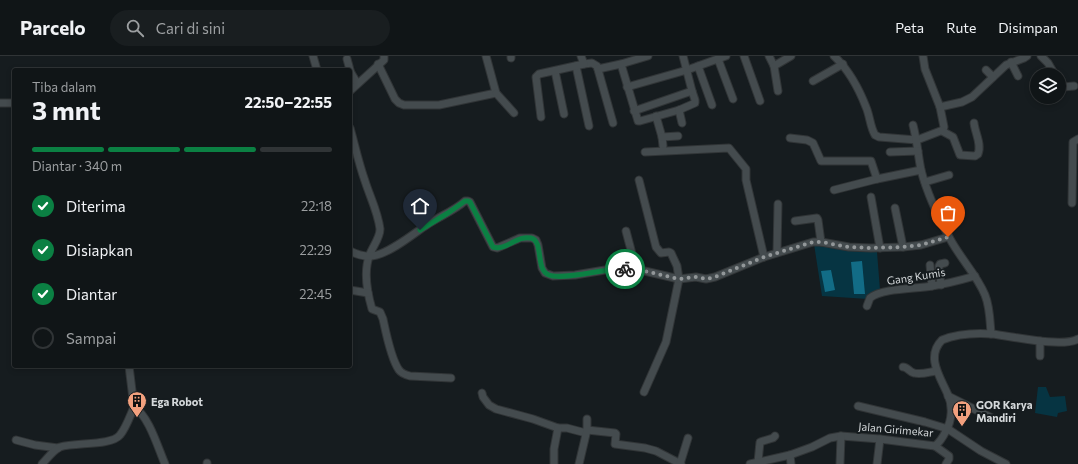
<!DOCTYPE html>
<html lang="id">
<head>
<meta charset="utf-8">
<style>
	body { margin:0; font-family:Commissioner,sans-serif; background:#191e20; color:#f1f3f6; height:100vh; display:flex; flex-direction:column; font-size:15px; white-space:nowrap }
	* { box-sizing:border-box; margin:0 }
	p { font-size:13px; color:#9c9fa1 }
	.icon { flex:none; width:22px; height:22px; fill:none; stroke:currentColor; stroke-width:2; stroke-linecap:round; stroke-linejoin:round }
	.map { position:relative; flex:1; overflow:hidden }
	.details { position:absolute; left:12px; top:12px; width:340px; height:300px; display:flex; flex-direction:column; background:#101517; border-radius:4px; box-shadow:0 2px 6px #0003,0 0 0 1px #303436 }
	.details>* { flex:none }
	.tools { position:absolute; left:1030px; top:12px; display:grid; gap:8px }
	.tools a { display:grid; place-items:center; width:36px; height:36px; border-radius:50%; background:#101517; box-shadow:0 2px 6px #0003,0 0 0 1px #303436; font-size:20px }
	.pin { position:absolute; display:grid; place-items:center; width:34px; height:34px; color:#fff; margin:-41px -17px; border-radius:50% 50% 50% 0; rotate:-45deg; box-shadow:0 0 4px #0007 }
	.pin .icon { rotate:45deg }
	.courier { position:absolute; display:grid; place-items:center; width:40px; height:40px; margin:-20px; border:3px solid #0b8043; border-radius:50%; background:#fff; color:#222; box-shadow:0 1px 5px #0007 }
	.summary em { font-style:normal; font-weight:700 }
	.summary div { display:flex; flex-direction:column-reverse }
	.summary { display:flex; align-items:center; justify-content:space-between; height:68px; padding:0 20px }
	h1 { font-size:26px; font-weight:700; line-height:30px }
	.bar { display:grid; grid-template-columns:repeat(4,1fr); gap:6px 4px; align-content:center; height:48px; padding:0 20px }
	.bar i { height:5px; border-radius:3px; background:#303436 }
	.bar .on { background:#0b8043 }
	.bar p { grid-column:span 4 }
	ol { padding:0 20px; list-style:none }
	li { display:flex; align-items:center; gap:12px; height:44px }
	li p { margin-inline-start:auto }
	li .icon { padding:4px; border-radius:50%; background:#0b8043; color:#fff; stroke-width:4 }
	li:last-child { color:#9c9fa1 }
	li i { width:22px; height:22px; border:2px solid #303436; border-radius:50% }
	header { display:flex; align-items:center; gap:24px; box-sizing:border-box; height:56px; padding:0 20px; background:#101517; border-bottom:1px solid #303436 }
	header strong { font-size:19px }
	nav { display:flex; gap:22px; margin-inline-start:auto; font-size:14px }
	.search { width:280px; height:36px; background:#191e20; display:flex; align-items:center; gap:10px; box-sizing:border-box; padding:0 14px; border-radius:22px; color:#9c9fa1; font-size:15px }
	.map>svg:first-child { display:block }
</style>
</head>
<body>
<header>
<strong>Parcelo</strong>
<div class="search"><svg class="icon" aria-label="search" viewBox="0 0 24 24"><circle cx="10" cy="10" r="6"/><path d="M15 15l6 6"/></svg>Cari di sini</div>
<nav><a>Peta</a><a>Rute</a><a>Disimpan</a></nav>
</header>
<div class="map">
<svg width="1078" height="408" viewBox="0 0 1078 408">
	<rect width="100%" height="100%" fill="#161c1f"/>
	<g fill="#063442">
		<path d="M814,188L840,193L877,196L880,234L868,243L822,240Z"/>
		<path d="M1038,331H1046L1050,341L1065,340L1067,355L1058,357L1057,361L1035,357Z"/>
	</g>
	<g fill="#126c86">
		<path d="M862,205L865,238H854L851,206Z"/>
		<path d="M831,214L835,234L825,236L821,215Z"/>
	</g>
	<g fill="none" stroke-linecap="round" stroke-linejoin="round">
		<defs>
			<g id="minor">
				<path d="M313,0L317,14"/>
				<path d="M511,0V2"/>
				<path d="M744,0L760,45"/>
				<path d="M769,0L774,10L778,35"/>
				<path d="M834,0C849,14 859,33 866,51C870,60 870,71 875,79L879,81L917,84L943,74L944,71L940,51L962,46L972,41L1006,9L1024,2L1027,0"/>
				<path d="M923,0L925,13L940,51"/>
				<path d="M1041,0L1048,7L1055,19"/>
				<path d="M347,3L350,14"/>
				<path d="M718,3L733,43"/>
				<path d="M1011,6L1018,20"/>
				<path d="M378,8L395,43L399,47L404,49H439L496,37L486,0"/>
				<path d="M584,8L592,7L597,10L613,67"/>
				<path d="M621,8L638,65H640L679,54L695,47V44L692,35"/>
				<path d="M576,10L589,70"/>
				<path d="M698,10L712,49"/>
				<path d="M774,10L791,0"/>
				<path d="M598,13L621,8L648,0"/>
				<path d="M986,14L993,21"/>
				<path d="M350,15L357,27"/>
				<path d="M555,15L564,58"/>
				<path d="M813,25L843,8"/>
				<path d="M1059,25L1063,31L1074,30"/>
				<path d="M627,31L687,14L726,0"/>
				<path d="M350,35L384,4V0"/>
				<path d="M496,37L514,57"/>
				<path d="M0,47H14"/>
				<path d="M679,54L682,67"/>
				<path d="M634,55L692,35L683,0"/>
				<path d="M656,60L662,81L663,90"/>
				<path d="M541,61L536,21L539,18L584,8L581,0"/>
				<path d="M913,69C917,84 918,99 921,114C926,134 938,161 948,179C958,200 976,217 985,239C990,251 990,265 991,278"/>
				<path d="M350,72C355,90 359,108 365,125C370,141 378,156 380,173C380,182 373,190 370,198C363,215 367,236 372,253L380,256L383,263C386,277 391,303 399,314C402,318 406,319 410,320L451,322"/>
				<path d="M942,75L953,81L960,99L975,100L978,98C982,88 975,77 974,67"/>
				<path d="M662,81L678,80"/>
				<path d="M790,82L807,84L813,87L821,105H871L877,123L921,114"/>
				<path d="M645,96L729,92L746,113V124L764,201"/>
				<path d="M890,96L918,95"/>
				<path d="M639,124L656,191L661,197L669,196L671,197L677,210L679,223L666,286L644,336"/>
				<path d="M925,126L949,119"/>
				<path d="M834,134L877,123"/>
				<path d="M871,141L880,192"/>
				<path d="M1072,147L1073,86L1078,83"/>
				<path d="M895,152L903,191"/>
				<path d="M795,165L817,162L818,164L821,186"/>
				<path d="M626,175L636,213"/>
				<path d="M350,195C358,199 368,202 377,199C394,194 413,178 428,168C440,160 454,155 465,145H468L470,146L493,191L497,192L520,182H532L536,184L538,189L542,212L545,217L553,220L575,219L611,213H636L679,223L696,221L706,223L715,221L764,201L813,186H821L849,191L871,192L903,191L921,189L948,181"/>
				<path d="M777,196L778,148"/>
				<path d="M930,209L932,230"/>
				<path d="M941,229L939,210L940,208L945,207"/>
				<path d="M350,234L368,237"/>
				<path d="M867,250L870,242C882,232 916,233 932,230C946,228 961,224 975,220"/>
				<path d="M1040,300V285"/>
				<path d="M129,310L134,351"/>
				<path d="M903,311C908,311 909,316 914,317C921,319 929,316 936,315"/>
				<path d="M482,337L483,341L489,349L496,353L533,363L558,372H567L586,377"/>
				<path d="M948,340L994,363"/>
				<path d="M858,350L925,366L948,373L981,395L1006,408"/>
				<path d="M587,374L615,377L616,378L615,388L645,392L656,395L681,408"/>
				<path d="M16,384L35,389L58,392"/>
				<path d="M935,390L949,400V403L946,408"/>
				<path d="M790,399L791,408"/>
				<path d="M758,406L760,386L773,382L775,380"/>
				<path d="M207,407V408"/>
				<path d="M42,408C47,403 53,394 60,391C76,386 111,390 120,379C126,372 130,360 134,351C149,360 158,392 165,408"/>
				<path d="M554,408V393L558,372"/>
				<path d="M579,408L587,374V363"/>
				<path d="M680,408L688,382"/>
				<path d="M750,408L790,399L812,391L830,382L841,380L880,383L935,390C940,386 943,381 946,375C952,364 953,350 948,339C941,322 925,301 942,284C957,278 977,277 992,278C1011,280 1062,292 1078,283"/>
				<path d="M840,408L841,380"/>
				<path d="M877,408L880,383"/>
			</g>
		</defs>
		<use href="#minor" stroke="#313537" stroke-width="9"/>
		<use href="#minor" stroke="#444b4e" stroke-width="7"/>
	</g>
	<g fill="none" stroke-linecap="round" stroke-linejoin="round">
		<path stroke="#929799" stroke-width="4" stroke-dasharray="0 7.2" d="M625,213H636L679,223L696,221L706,223L715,221L764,201L813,186H821L849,191L871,192L903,191L921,189L948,181"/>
		<path stroke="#0b8043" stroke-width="5" d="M420,174L448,157L465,145H468L470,146L493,191C506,195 517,179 531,182C544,185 535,214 549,219C561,224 596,215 610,214C615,213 620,213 625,213"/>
	</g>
	<defs>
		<symbol id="building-pin" viewBox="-11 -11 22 30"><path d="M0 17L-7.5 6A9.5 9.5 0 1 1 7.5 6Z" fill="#f2a07e" stroke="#161c1f"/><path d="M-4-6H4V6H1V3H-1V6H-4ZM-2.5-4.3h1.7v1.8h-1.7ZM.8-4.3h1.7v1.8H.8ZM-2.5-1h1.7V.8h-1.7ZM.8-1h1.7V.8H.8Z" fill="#111"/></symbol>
	</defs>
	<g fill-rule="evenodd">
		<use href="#building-pin" x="126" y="334" width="22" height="30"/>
		<use href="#building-pin" x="951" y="343" width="22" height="30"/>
	</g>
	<g text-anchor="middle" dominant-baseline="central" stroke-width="4" stroke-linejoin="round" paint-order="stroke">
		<g font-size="11" fill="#d5d9db" stroke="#161c1f">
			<text transform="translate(916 220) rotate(-9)">Gang Kumis</text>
			<text transform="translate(896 373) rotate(5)">Jalan Girimekar</text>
		</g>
		<g font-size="11" font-weight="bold" fill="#d5d9db" stroke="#161c1f" text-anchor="start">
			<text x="151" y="345">Ega Robot</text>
			<text x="976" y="348">GOR Karya<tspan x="976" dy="13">Mandiri</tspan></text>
		</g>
	</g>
</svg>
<div class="tools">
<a><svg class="icon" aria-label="layers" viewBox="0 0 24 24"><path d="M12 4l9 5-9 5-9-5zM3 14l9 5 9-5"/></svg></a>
</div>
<div class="pin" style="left:948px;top:181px;background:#ea580c"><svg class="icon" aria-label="bag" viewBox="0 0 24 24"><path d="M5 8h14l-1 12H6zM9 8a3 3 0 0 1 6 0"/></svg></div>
<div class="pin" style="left:420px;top:174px;background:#1f2937"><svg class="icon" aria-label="home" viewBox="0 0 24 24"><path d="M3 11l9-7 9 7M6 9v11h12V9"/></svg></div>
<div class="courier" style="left:625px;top:213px"><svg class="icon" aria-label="bike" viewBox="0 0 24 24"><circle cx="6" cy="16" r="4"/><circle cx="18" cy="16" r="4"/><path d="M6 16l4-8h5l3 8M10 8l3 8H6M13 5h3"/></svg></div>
<section class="details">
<div class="summary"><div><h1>3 mnt</h1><p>Tiba dalam</p></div><em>22:50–22:55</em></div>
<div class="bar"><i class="on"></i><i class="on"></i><i class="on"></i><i></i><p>Diantar · 340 m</p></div>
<ol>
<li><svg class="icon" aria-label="check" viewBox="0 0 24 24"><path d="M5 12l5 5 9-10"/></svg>Diterima<p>22:18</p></li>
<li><svg class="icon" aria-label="check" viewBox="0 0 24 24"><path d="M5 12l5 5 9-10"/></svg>Disiapkan<p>22:29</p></li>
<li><svg class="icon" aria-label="check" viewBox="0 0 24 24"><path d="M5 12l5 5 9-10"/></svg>Diantar<p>22:45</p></li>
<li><i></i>Sampai</li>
</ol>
</section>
</div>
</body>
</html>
